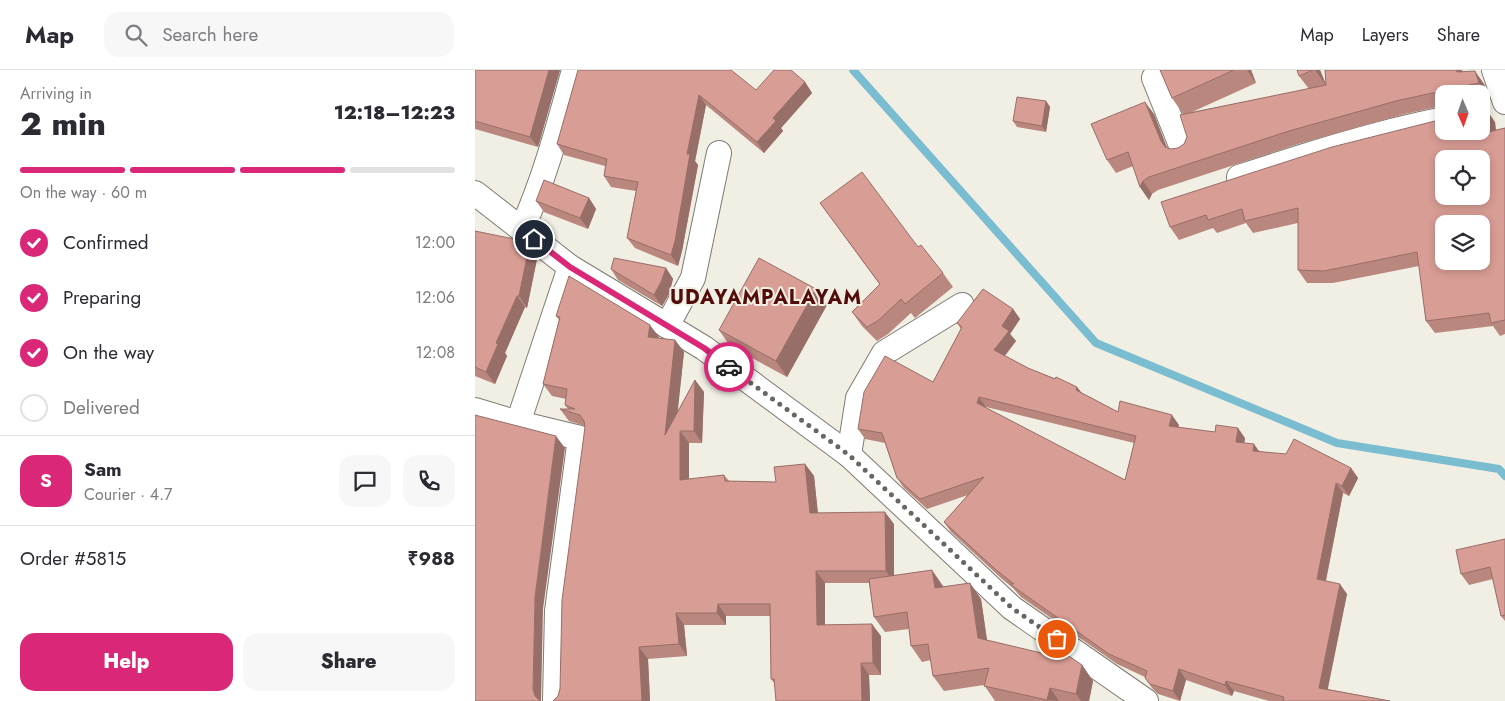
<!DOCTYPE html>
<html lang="en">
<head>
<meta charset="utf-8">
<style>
	body { margin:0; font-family:Jost,sans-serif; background:#f7f7f7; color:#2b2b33; height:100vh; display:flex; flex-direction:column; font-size:19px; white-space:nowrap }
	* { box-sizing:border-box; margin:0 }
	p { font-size:16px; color:#7c7c81 }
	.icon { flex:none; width:28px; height:28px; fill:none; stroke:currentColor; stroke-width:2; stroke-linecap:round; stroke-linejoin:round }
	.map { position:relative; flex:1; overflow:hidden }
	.side { display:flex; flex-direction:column; background:#fff; width:475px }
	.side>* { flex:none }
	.needle { width:32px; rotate:178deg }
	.controls { position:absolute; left:960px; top:15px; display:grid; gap:10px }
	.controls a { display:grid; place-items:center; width:55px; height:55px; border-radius:10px; background:#fff; box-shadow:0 2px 8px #0003; font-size:25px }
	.pin { position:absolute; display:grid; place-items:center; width:42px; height:42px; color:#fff; margin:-21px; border:2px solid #fff; border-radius:50%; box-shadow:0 1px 5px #0007 }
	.courier { position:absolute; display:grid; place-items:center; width:50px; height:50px; margin:-25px; border:4px solid #db2777; border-radius:50%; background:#fff; color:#222; box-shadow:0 1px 6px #0007 }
	.overview em { font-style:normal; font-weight:800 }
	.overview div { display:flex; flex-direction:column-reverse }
	.overview { display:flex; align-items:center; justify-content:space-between; height:85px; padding:0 20px }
	h1 { font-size:32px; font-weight:800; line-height:38px }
	.bar { display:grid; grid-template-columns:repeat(4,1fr); gap:8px 5px; align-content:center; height:60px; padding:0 20px }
	.bar i { height:6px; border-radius:4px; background:#e1e1e2 }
	.bar .on { background:#db2777 }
	.bar p { grid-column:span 4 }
	.line { display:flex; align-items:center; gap:12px; padding:0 20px; border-top:1px solid #e1e1e2 }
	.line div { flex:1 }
	.round { display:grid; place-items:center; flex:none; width:52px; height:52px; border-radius:15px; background:#f7f7f7 }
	ol { padding:0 20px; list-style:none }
	li { display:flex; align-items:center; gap:15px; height:55px }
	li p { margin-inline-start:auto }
	li .icon { padding:5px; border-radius:50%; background:#db2777; color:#fff; stroke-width:4 }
	li:last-child { color:#7c7c81 }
	li i { width:28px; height:28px; border:2px solid #e1e1e2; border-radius:50% }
	.action { display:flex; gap:10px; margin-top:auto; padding:10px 20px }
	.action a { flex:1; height:58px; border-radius:15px; background:#db2777; color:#fff; font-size:20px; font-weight:800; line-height:58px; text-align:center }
	.action a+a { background:#f7f7f7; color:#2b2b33 }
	header { display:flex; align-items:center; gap:30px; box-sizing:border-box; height:70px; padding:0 25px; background:#fff; border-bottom:1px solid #e1e1e2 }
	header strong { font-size:24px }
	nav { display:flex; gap:28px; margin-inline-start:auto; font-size:18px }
	.search { width:350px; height:45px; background:#f7f7f7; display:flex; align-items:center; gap:12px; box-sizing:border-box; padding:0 18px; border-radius:15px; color:#7c7c81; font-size:19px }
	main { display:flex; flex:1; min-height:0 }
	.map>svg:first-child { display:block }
</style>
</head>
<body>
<header>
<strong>Map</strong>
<div class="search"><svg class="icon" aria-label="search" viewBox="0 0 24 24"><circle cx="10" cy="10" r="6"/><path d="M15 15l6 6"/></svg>Search here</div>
<nav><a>Map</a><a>Layers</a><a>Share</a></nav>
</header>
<main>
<section class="side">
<div class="overview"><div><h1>2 min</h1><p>Arriving in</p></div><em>12:18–12:23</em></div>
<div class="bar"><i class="on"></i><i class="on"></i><i class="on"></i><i></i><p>On the way · 60 m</p></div>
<ol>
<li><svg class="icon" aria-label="check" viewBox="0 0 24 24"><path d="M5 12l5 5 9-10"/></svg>Confirmed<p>12:00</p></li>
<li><svg class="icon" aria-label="check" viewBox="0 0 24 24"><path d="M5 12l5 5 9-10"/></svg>Preparing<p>12:06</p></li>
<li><svg class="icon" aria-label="check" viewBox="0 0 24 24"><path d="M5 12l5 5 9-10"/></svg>On the way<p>12:08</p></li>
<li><i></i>Delivered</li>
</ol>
<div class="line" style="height:90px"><b class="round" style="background:#db2777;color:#fff">S</b><div><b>Sam</b><p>Courier · 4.7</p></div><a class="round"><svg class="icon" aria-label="chat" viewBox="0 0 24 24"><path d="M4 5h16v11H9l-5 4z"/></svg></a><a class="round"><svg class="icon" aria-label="phone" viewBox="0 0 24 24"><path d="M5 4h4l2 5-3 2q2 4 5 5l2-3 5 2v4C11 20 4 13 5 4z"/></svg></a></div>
<div class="line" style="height:65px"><div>Order #5815</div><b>₹988</b></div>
<div class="action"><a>Help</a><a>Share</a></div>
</section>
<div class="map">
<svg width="1030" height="631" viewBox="0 0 1030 631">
	<rect width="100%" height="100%" fill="#f1eee4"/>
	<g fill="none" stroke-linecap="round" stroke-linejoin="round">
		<path stroke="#7abcd0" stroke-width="8" d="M378,0L621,273L862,373L1024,399L1030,406"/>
		<defs>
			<g id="minor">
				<path d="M1019,0L1030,32"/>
				<path d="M679,8L707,78"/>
				<path d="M764,107C831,85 899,63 969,49"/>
				<path d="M0,123L95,197L229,278L374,385L537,538L671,631"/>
				<path d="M47,159C70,108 84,54 99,0"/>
				<path d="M192,256L218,208L244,83"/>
				<path d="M0,340L43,353L95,197"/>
				<path d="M43,353L105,368L82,541L80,631"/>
				<path d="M374,385L383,328L409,283L487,235"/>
			</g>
		</defs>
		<use href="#minor" stroke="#7e7b72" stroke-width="26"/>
		<use href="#minor" stroke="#fff" stroke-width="24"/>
	</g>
	<g fill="#ba877f" fill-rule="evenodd">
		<path d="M0,0H85L63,77L0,59Z"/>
		<path d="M103,0L281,20L330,12L337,23L306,58L308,61L289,83L231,35L220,91L223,95L207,181L203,196L160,178L152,168L161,121L136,117L129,106L130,96L89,85L82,74Z"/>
		<path d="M685,0H776L781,13L717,42L834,19L824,6L822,0H845L851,15L988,2L1009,14L1013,25L1006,27V24H969V36H966L930,44L823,74L683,120L677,124L674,130L665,117L658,96L641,103L632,90L679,44L692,77L696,79L703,78L709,74L712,67L708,44L697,28Z"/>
		<path d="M571,31L575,37L571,62L542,57L538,51Z"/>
		<path d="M964,50L1020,52L1021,60L1030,58V264L1025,266L1018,256L960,263L951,251L944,196L858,213H832L823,200V153L778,163L771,153L742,163L738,158L704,170L695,157Z"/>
		<path d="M114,128L121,139L113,159L69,142L61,131Z"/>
		<path d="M345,133L443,177L468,203L478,217L440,248L436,243L413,264L402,271L387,256L377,242L405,215Z"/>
		<path d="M0,161L54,177L62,189L52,238L50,237L30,283L32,286L20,314L0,306Z"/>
		<path d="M191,198L198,209L194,224L187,236L143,210L136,199Z"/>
		<path d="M352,235L312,307L255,276L244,260Z"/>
		<path d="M538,239L545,249L535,264L541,271L530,286L553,298L602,317L607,323L643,342L704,355L703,357L770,368L769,373L784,381L876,398L883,408L874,426L868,423L851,511L872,524L852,619L915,631H794L759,621L757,626L711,610L705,631L683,624L677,618L670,608V607L642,594L546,527L538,518L527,509L476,462L469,452L493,425L452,439L429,418L422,408L410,373L390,369L383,359L458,312L486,259L482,253ZM511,337L659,373L650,410L511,338Z"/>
		<path d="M81,246L184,267L183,268L200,270L209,282L202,343L220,310L229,322L227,373H214V409L249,405L254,411L301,412L330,394L339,406L343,443L419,454V505L468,516V517L506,529L512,570L607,595L618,611L614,631H520L509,615L469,621L458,606L456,590L447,592L436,576L434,559L410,562L399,547L394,513H350V555L406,566V605H394L395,631H301L300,614L296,609L295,546H251V555H209L212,586L173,589L175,631H78L83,626L85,619L110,356L94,351L85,339H93L90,335L91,329L77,326L68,314L84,250Z"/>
		<path d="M1030,469V551L1026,546L1018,509L994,515L986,504Z"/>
	</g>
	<g fill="#976e68">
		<path d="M74,0H85L63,77L55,67Z"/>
		<path d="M772,0H776L781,13Z"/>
		<path d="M840,0H845L852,17Z"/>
		<path d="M981,0H987L991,15L982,2Z"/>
		<path d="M1000,1L1009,14L1013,25L1004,13Z"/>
		<path d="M330,12L337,23L306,58L308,61L289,83L282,72L298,48Z"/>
		<path d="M987,19L991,24H985Z"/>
		<path d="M224,25L231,35L220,91L223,95L207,181L203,196L196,185L212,84Z"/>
		<path d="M571,31L575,37L571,62L567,56Z"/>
		<path d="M670,32L679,44L694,84L686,71Z"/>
		<path d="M1011,39L1020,52L1022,74L1013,62Z"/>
		<path d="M668,111L677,124L674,130L665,117Z"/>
		<path d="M114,128L121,139L113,159L105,148Z"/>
		<path d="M54,177L62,189L52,238L44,226Z"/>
		<path d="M191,198L198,209L194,224L187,236L179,225Z"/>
		<path d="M341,219L352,235L312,307L301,291Z"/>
		<path d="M42,226L50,237L30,283L32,286L20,314L11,302L21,273Z"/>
		<path d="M538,239L545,249L535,264L541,271L526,290L519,280L527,256Z"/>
		<path d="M175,255L184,267L181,279L173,267Z"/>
		<path d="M200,270L209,282L199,377L190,365Z"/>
		<path d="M220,310L229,322L227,373L219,361Z"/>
		<path d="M602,317L609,327L601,320Z"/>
		<path d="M504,327L511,337L509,343L502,333Z"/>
		<path d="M697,345L704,355L701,366L694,356Z"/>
		<path d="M763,358L770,368L768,382L761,372Z"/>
		<path d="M205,361L214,373V422L205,410Z"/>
		<path d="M81,366L90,378L68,539L66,631H63L60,626L58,619L60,527Z"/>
		<path d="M779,374L786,384L778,381Z"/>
		<path d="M330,394L339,406L344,455L335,443Z"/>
		<path d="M876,398L883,408L874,426L867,416Z"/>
		<path d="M861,413L868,423L849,519L842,509Z"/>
		<path d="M410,442L419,454V513L411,501Z"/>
		<path d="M457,500L468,516L470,534L460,518Z"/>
		<path d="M341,501L350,513V567L342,555Z"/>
		<path d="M495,513L506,529L514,584L503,568Z"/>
		<path d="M865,514L872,524L851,628L844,618Z"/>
		<path d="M243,534L251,546V555L242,543Z"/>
		<path d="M201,543L209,555L212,586L204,574Z"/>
		<path d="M397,554L406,566V605L398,593Z"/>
		<path d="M164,577L173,589L175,631H167Z"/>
		<path d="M386,593L394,605L395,631H387Z"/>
		<path d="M607,595L618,611L614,631H606L601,624Z"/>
		<path d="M704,599L711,610L705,631L698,621Z"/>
		<path d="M751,611L759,621L757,626L750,615Z"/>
		<path d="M575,618L584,631L572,630Z"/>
	</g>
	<g fill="#d89d94" stroke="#976e68" fill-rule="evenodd">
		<path d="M0,0H74L55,67L0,51Z"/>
		<path d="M103,0H256L281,20L299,0H316L330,12L298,48L301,51L282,72L224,25L212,84H215L200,171L196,185L152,168L163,112L129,106L132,89L82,74Z"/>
		<path d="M685,0H759L697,28Z"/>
		<path d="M822,0H838L824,6Z"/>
		<path d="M850,0H981L982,2L1000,1L1004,13L994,15L987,19L985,24H969V26L964,23H957L921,31L814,61L674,107L668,111L665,117L653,82L632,90L616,54L670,32L686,71L690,77L696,79L703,78L709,74L712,67L705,45L851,15Z"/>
		<path d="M542,27L571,31L567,56L538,51Z"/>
		<path d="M1011,39L1013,62L1030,58V250L1016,253L1014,243L951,251L942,182L849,201L823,200V138L770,151L767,139L733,150L731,145L695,157L686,132L857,77L964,50L969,47V61H1006V40ZM969,89H1006V126H969ZM969,154H1006V191H969Z"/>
		<path d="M387,102L443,177L446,175L468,203L430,234L426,229L404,250L392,257L377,242L405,214L345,133Z"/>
		<path d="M69,110L114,128L105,148L61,131Z"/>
		<path d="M0,161L44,170L54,177L44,226H42L21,273L23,274L11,302L0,297Z"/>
		<path d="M139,188L191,198L186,212L179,225L136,199Z"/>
		<path d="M284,188L341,219L301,291L244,260Z"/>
		<path d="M94,206L175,255L173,267L200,270L190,365L220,310L219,361H205V410L249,405L250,411L301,412L299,397L330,394L335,443L410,442L411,501H341L342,555L397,554L398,593H386L387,631H301L299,609H296L295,534H243L242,543H201L204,574L164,577L167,631H78L83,626L85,619L87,530L110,357L109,351L105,345L85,339H100L90,335L92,319L68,314L85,247L81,246Z"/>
		<path d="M508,219L538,239L527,256L534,261L519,280L553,298L580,309L581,307L602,317L601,320L643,342L645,331L697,345L694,356L740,362L741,355L763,358L761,372L779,374L778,381L811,384L819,369L876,398L867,416L861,413L842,509L865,514L844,618L915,631H808L809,627L751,611L750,615L704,599L698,621L675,614L670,608L672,601L634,584L539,517L535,514H539L520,499L469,452L509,407L445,429L422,408L407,363L383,359L389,322L410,286L458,312L487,257L482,253ZM504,327L661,366L650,410L502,333Z"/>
		<path d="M0,345L81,366L60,527L58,619L60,626L64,630L66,631H0Z"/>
		<path d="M1030,469V545L1026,546L1015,497L986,504L981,480Z"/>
		<path d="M457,500L460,518L495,513L503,568L575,585L581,577L607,595L601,624L575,618L572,630L509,616L514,598L458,606L453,574L436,576L432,542L399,547L394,509Z"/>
	</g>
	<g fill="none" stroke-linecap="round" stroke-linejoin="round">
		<path stroke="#676660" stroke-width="5" stroke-dasharray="0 9" d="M254,297L374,385L537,538L582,569"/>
		<path stroke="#db2777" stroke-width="6" d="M59,169L95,197L229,278L254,297"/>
	</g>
	<g text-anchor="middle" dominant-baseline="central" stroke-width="4" stroke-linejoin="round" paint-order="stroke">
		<g font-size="20" font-weight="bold" letter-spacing="1" fill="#520d0b" stroke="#f1eee4">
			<text x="291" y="227">UDAYAMPALAYAM</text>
		</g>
	</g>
</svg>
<div class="controls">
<a><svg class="needle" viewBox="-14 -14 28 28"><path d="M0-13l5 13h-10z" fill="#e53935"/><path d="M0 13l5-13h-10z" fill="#7c7c81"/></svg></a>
<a><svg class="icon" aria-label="locate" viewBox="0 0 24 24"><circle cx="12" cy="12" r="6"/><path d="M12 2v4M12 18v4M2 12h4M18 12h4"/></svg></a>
<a><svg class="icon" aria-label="layers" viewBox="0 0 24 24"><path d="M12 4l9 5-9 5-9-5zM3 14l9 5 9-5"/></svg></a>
</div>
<div class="pin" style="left:582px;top:569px;background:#ea580c"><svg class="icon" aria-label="bag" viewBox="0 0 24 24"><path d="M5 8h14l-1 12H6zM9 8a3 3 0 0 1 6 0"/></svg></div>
<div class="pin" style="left:59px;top:169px;background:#1f2937"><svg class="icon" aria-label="home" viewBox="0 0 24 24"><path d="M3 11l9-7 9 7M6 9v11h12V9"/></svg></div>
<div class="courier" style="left:254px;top:297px"><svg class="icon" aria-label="car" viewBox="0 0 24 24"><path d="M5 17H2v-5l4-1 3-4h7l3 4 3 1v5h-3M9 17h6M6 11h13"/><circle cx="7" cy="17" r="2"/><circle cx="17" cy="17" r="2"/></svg></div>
</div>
</main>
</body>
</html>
